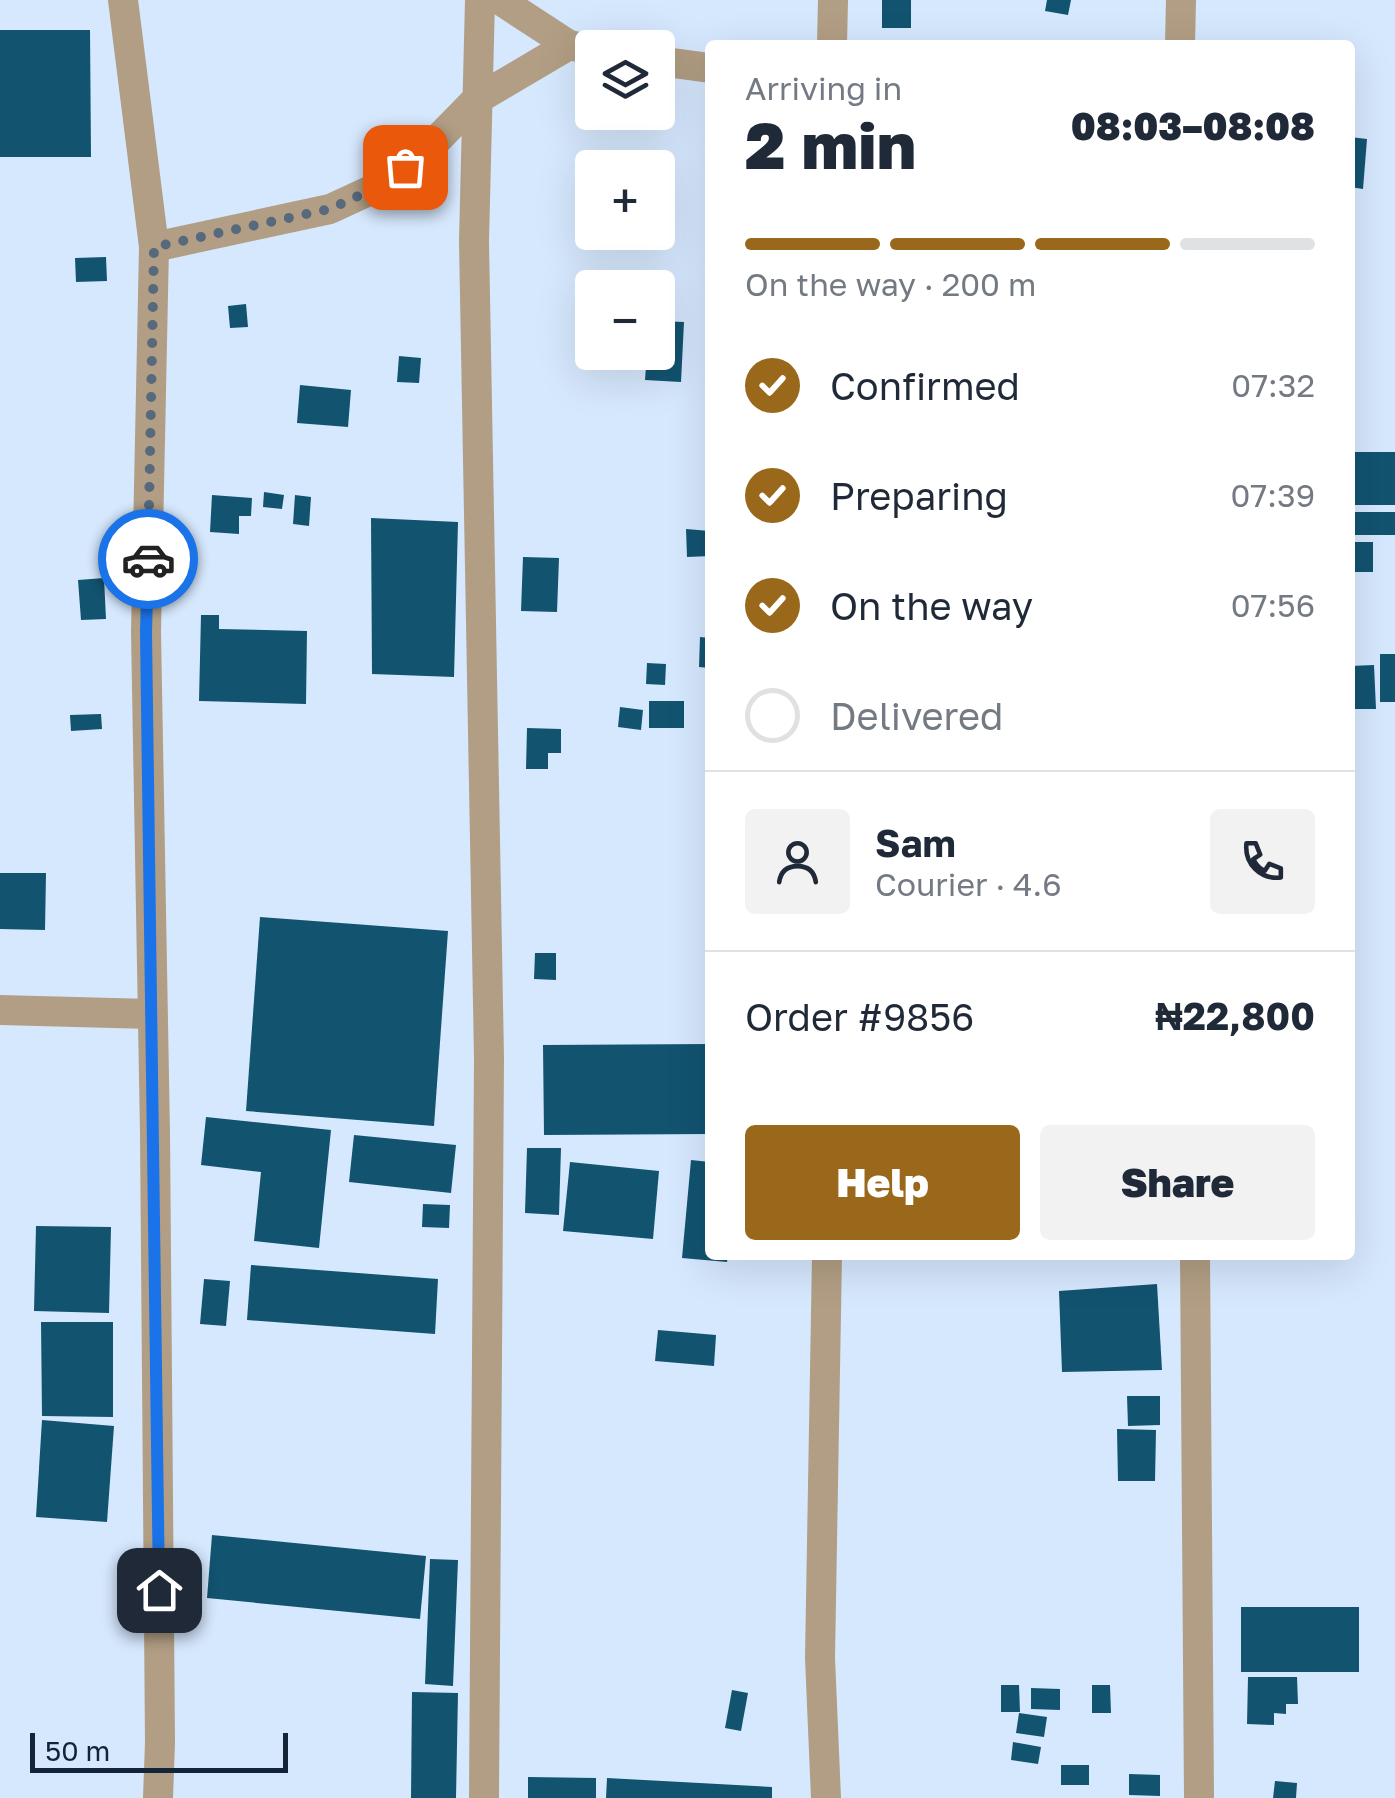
<!DOCTYPE html>
<html lang="en">
<head>
<meta charset="utf-8">
<style>
	body { margin:0; font-family:"Golos Text",sans-serif; background:#f2f2f3; color:#1f2937; height:100vh; display:flex; flex-direction:column; font-size:38px; white-space:nowrap }
	* { box-sizing:border-box; margin:0 }
	p { font-size:32px; color:#747a83 }
	.icon { flex:none; width:55px; height:55px; fill:none; stroke:currentColor; stroke-width:2; stroke-linecap:round; stroke-linejoin:round }
	.map { position:relative; flex:1; overflow:hidden }
	.details { position:absolute; left:705px; top:40px; width:650px; height:1220px; display:flex; flex-direction:column; background:#fff; border-radius:10px; box-shadow:0 10px 40px #0002 }
	.details>* { flex:none }
	.controls { position:absolute; left:575px; top:30px; display:grid; gap:20px }
	.controls a { display:grid; place-items:center; width:100px; height:100px; border-radius:10px; background:#fff; box-shadow:0 10px 40px #0002; font-size:50px }
	.scale { position:absolute; left:30px; bottom:25px; width:258px; box-sizing:border-box; padding-left:10px; border:5px solid #132437; border-top:0; font-size:28px; line-height:35px; white-space:nowrap; color:#132437; -webkit-text-stroke:8px #d6e8fe; paint-order:stroke }
	.pin { position:absolute; display:grid; place-items:center; width:85px; height:85px; color:#fff; margin:-42px; border-radius:20px; box-shadow:0 5px 15px #0006 }
	.courier { position:absolute; display:grid; place-items:center; width:100px; height:100px; margin:-50px; border:8px solid #1a73e8; border-radius:50%; background:#fff; color:#222; box-shadow:0 2px 12px #0007 }
	.head em { font-style:normal; font-weight:800 }
	.head div { display:flex; flex-direction:column-reverse }
	.head { display:flex; align-items:center; justify-content:space-between; height:170px; padding:0 40px }
	h1 { font-size:65px; font-weight:800; line-height:75px }
	.bar { display:grid; grid-template-columns:repeat(4,1fr); gap:15px 10px; align-content:center; height:120px; padding:0 40px }
	.bar i { height:12px; border-radius:8px; background:#e0e1e3 }
	.bar .on { background:#99681a }
	.bar p { grid-column:span 4 }
	.line { display:flex; align-items:center; gap:25px; padding:0 40px; border-top:2px solid #e0e1e3 }
	.line div { flex:1 }
	.round { display:grid; place-items:center; flex:none; width:105px; height:105px; border-radius:10px; background:#f2f2f3 }
	ol { padding:0 40px; list-style:none }
	li { display:flex; align-items:center; gap:30px; height:110px }
	li p { margin-inline-start:auto }
	li .icon { padding:10px; border-radius:50%; background:#99681a; color:#fff; stroke-width:4 }
	li:last-child { color:#747a83 }
	li i { width:55px; height:55px; border:5px solid #e0e1e3; border-radius:50% }
	.cta { display:flex; gap:20px; margin-top:auto; padding:20px 40px }
	.cta a { flex:1; height:115px; border-radius:10px; background:#99681a; color:#fff; font-size:40px; font-weight:800; line-height:115px; text-align:center }
	.cta a+a { background:#f2f2f3; color:#1f2937 }
	.map>svg:first-child { display:block }
</style>
</head>
<body>
<div class="map">
<svg width="1395" height="1798" viewBox="0 0 1395 1798">
	<rect width="100%" height="100%" fill="#d6e8fe"/>
	<g fill="#125370">
		<rect x="882" y="0" width="29" height="28"/>
		<path d="M1047,0H1071L1068,15L1045,11Z"/>
		<path d="M0,30H90L91,157H0Z"/>
		<path d="M1350,137L1367,139L1363,189L1350,187Z"/>
		<path d="M106,257L107,281L76,282L75,258Z"/>
		<path d="M246,304L248,327L230,328L228,306Z"/>
		<path d="M658,321L684,322L681,382L645,380L647,352H658Z"/>
		<path d="M399,356L421,358L419,383L397,382Z"/>
		<path d="M300,385L351,390L348,427L297,423Z"/>
		<rect x="1350" y="452" width="45" height="53"/>
		<path d="M264,492L284,495L282,509L263,507Z"/>
		<path d="M212,495L252,498L251,516H239V534L210,532Z"/>
		<path d="M295,495L311,497L309,526L293,524Z"/>
		<rect x="1350" y="512" width="45" height="23"/>
		<path d="M371,518L458,522L454,677L372,674Z"/>
		<path d="M686,529L710,531V556L687,557Z"/>
		<rect x="1350" y="542" width="23" height="30"/>
		<path d="M523,557L559,558L557,612L521,611Z"/>
		<path d="M104,578L106,619L81,620L78,580Z"/>
		<path d="M201,615H219V629L307,631L306,704L199,701Z"/>
		<path d="M700,637L710,638V668L699,667Z"/>
		<rect x="1380" y="654" width="15" height="48"/>
		<path d="M647,663L666,664L665,685L646,684Z"/>
		<path d="M1374,665L1376,709H1350V666Z"/>
		<rect x="649" y="701" width="35" height="27"/>
		<path d="M620,707L643,710L641,730L618,727Z"/>
		<path d="M101,714L102,729L71,731L70,715Z"/>
		<path d="M527,728L561,729V753H548V769H526Z"/>
		<path d="M0,873H46L45,930L0,929Z"/>
		<path d="M260,917L448,931L434,1126L246,1111Z"/>
		<path d="M535,953H556V980L534,979Z"/>
		<path d="M710,1044V1134L544,1135L543,1045Z"/>
		<path d="M206,1117L331,1130L319,1248L254,1241L261,1172L201,1165Z"/>
		<path d="M354,1135L456,1145L451,1193L349,1182Z"/>
		<path d="M527,1148H561L559,1215L525,1213Z"/>
		<path d="M691,1160L710,1162V1255H728L727,1262L682,1258Z"/>
		<path d="M570,1162L659,1171L653,1239L563,1231Z"/>
		<path d="M423,1204L450,1205L449,1228L422,1227Z"/>
		<path d="M36,1226L111,1227L109,1313L34,1311Z"/>
		<path d="M251,1265L438,1279L435,1334L247,1320Z"/>
		<path d="M204,1279L230,1281L226,1326L200,1324Z"/>
		<path d="M1157,1284L1162,1370L1062,1372L1059,1291Z"/>
		<path d="M41,1322H113V1417L42,1416Z"/>
		<path d="M658,1330L716,1335L714,1366L655,1361Z"/>
		<path d="M1127,1396H1160V1425L1128,1426Z"/>
		<path d="M42,1420L114,1426L107,1522L36,1517Z"/>
		<path d="M1117,1429L1156,1430L1155,1481H1118Z"/>
		<path d="M212,1535L426,1556L420,1619L207,1598Z"/>
		<path d="M430,1559L458,1560L453,1686L425,1684Z"/>
		<rect x="1241" y="1607" width="118" height="65"/>
		<path d="M1248,1677H1297L1298,1704H1286V1714L1274,1713V1725L1247,1724Z"/>
		<path d="M1001,1685H1019L1020,1712H1001Z"/>
		<path d="M1092,1685H1110L1111,1713H1092Z"/>
		<path d="M1031,1688L1060,1689V1710L1031,1709Z"/>
		<path d="M732,1690L748,1693L741,1731L725,1728Z"/>
		<path d="M412,1692L458,1693L456,1798H411Z"/>
		<path d="M1019,1713L1047,1717L1044,1737L1016,1733Z"/>
		<path d="M1013,1742L1041,1747L1038,1764L1011,1760Z"/>
		<rect x="1061" y="1765" width="28" height="20"/>
		<path d="M1129,1774L1160,1775V1796L1129,1795Z"/>
		<path d="M528,1777L596,1778V1798H528Z"/>
		<path d="M607,1778L772,1787V1798H606Z"/>
		<path d="M1275,1781L1297,1783L1296,1798H1273Z"/>
	</g>
	<g fill="none" stroke-linecap="round" stroke-linejoin="round">
		<g stroke="#b29e84" stroke-width="30">
			<path d="M123,0L154,247L146,632L155,1133L160,1742L158,1798"/>
			<path d="M480,0L474,241L489,1058L484,1798"/>
			<path d="M500,0L569,45"/>
			<path d="M832,45L833,0"/>
			<path d="M1180,45L1181,0"/>
			<path d="M658,61L710,68"/>
			<path d="M154,247L330,209L382,185L429,148L476,100L569,45L592,50"/>
			<path d="M0,1010L151,1014"/>
			<path d="M1195,1255L1199,1798"/>
			<path d="M826,1798L820,1658L827,1255"/>
		</g>
	</g>
	<g fill="none" stroke-linecap="round" stroke-linejoin="round">
		<path stroke="#57697d" stroke-width="10" stroke-dasharray="0 18" d="M148,559L154,247L330,209L382,185L405,167"/>
		<path stroke="#1a73e8" stroke-width="12" d="M148,559L146,632L159,1590"/>
	</g>
</svg>
<div class="controls">
<a><svg class="icon" aria-label="layers" viewBox="0 0 24 24"><path d="M12 4l9 5-9 5-9-5zM3 14l9 5 9-5"/></svg></a>
<a>+</a>
<a>−</a>
</div>
<div class="scale">50 m</div>
<div class="pin" style="left:405px;top:167px;background:#ea580c"><svg class="icon" aria-label="bag" viewBox="0 0 24 24"><path d="M5 8h14l-1 12H6zM9 8a3 3 0 0 1 6 0"/></svg></div>
<div class="pin" style="left:159px;top:1590px;background:#1f2937"><svg class="icon" aria-label="home" viewBox="0 0 24 24"><path d="M3 11l9-7 9 7M6 9v11h12V9"/></svg></div>
<div class="courier" style="left:148px;top:559px"><svg class="icon" aria-label="car" viewBox="0 0 24 24"><path d="M5 17H2v-5l4-1 3-4h7l3 4 3 1v5h-3M9 17h6M6 11h13"/><circle cx="7" cy="17" r="2"/><circle cx="17" cy="17" r="2"/></svg></div>
<section class="details">
<div class="head"><div><h1>2 min</h1><p>Arriving in</p></div><em>08:03–08:08</em></div>
<div class="bar"><i class="on"></i><i class="on"></i><i class="on"></i><i></i><p>On the way · 200 m</p></div>
<ol>
<li><svg class="icon" aria-label="check" viewBox="0 0 24 24"><path d="M5 12l5 5 9-10"/></svg>Confirmed<p>07:32</p></li>
<li><svg class="icon" aria-label="check" viewBox="0 0 24 24"><path d="M5 12l5 5 9-10"/></svg>Preparing<p>07:39</p></li>
<li><svg class="icon" aria-label="check" viewBox="0 0 24 24"><path d="M5 12l5 5 9-10"/></svg>On the way<p>07:56</p></li>
<li><i></i>Delivered</li>
</ol>
<div class="line" style="height:180px"><a class="round"><svg class="icon" aria-label="person" viewBox="0 0 24 24"><circle cx="12" cy="8" r="4"/><path d="M4 21q1-7 8-7t8 7"/></svg></a><div><b>Sam</b><p>Courier · 4.6</p></div><a class="round"><svg class="icon" aria-label="phone" viewBox="0 0 24 24"><path d="M5 4h4l2 5-3 2q2 4 5 5l2-3 5 2v4C11 20 4 13 5 4z"/></svg></a></div>
<div class="line" style="height:130px"><div>Order #9856</div><b>₦22,800</b></div>
<div class="cta"><a>Help</a><a>Share</a></div>
</section>
</div>
</body>
</html>
